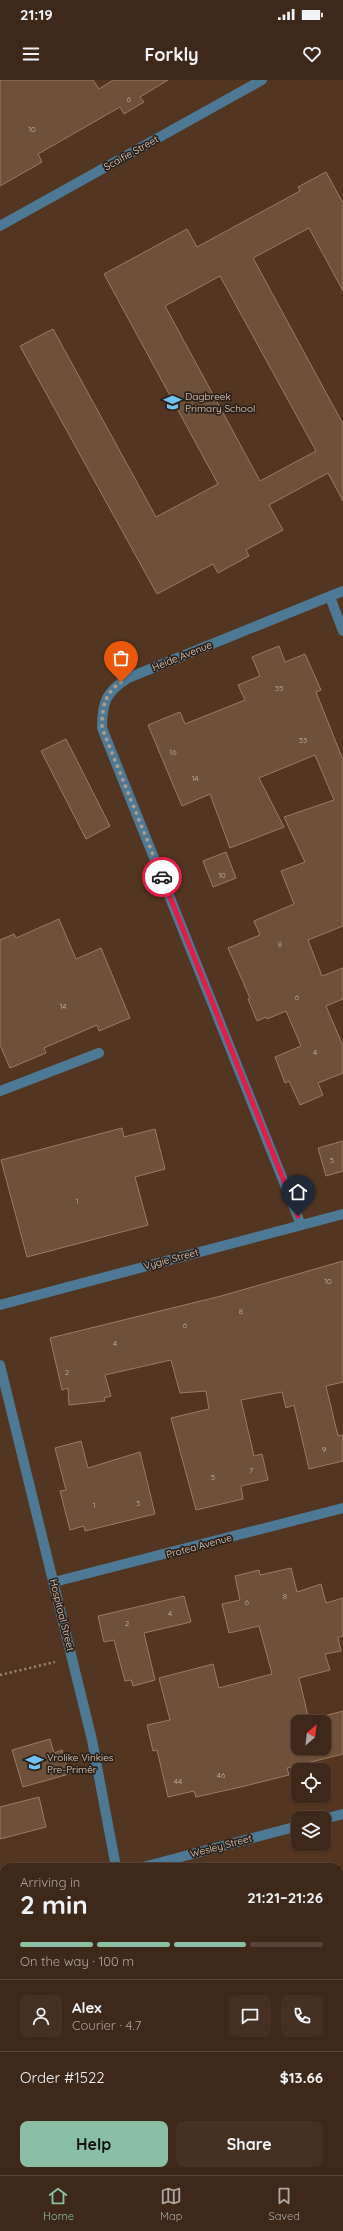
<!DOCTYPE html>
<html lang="en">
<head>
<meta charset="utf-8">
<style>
	body { margin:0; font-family:Quicksand,sans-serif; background:#453022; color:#f1f3f6; height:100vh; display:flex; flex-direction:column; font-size:15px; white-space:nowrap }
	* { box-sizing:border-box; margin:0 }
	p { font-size:13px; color:#ada6a2 }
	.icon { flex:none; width:22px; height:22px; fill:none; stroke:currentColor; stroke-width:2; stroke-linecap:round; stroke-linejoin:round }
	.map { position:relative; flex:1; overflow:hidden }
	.side { position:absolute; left:0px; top:1783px; width:343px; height:312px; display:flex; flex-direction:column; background:#3e2819; border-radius:12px 12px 0 0; box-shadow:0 1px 3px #0004,0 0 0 1px #574438 }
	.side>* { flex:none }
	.needle { width:26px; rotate:28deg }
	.tools { position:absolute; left:291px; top:1635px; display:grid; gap:8px }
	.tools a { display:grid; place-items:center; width:40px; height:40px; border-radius:8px; background:#3e2819; box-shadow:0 1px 3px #0004,0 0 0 1px #574438; font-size:20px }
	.pin { position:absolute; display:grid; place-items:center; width:34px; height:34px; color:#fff; margin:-41px -17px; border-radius:50% 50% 50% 0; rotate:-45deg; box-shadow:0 0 4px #0007 }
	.pin .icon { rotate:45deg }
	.courier { position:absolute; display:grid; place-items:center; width:40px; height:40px; margin:-20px; border:3px solid #e11d48; border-radius:50%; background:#fff; color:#222; box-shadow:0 1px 5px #0007 }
	.summary em { font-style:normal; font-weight:700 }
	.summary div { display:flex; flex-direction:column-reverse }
	.summary { display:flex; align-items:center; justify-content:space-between; height:68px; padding:0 20px }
	h1 { font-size:26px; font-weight:700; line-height:30px }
	.bar { display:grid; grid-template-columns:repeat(4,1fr); gap:6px 4px; align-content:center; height:48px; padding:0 20px }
	.bar i { height:5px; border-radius:3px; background:#574438 }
	.bar .current { background:#8abfa5 }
	.bar p { grid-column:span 4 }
	.line { display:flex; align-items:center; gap:10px; padding:0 20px; border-top:1px solid #574438 }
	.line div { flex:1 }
	.round { display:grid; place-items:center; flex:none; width:42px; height:42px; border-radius:8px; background:#453022 }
	.button { display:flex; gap:8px; margin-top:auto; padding:8px 20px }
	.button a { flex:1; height:46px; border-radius:8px; background:#8abfa5; color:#111; font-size:16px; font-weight:700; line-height:46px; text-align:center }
	.button a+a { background:#453022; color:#f1f3f6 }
	.status { display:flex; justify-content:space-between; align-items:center; height:28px; padding:0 20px; background:#3e2819; direction:ltr }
	.status svg { height:11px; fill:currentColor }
	header { display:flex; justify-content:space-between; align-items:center; height:52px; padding:0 20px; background:#3e2819; font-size:18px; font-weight:700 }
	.dock { display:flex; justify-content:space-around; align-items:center; height:56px; border-top:1px solid #574438; background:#3e2819; font-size:11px; color:#ada6a2 }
	.dock a { display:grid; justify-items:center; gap:2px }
	.dock .current { color:#8abfa5 }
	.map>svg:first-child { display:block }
</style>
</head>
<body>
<div class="status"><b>21:19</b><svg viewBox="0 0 49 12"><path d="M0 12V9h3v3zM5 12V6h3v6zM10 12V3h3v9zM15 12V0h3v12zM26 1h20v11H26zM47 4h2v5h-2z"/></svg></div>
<header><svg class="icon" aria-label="menu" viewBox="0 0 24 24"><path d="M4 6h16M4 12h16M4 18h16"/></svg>Forkly<svg class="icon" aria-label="heart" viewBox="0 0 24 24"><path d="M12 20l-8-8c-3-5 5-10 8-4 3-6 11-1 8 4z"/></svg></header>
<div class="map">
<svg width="343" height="2095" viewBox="0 0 343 2095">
	<rect width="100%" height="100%" fill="#523621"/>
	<g fill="#6e513b" stroke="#9a7b64" fill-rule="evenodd">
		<path d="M0,0H93L99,9L113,0H168L140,17L144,22L124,34L120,27L38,74L42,82L0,106Z"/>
		<path d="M326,92L343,123V211L309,148L253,178L343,344V421L328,393L269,425L283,450L246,470L249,476L218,493L213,484L157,514L20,266L53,249L156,437L218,404L104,194L187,149L197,167L300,111L298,107ZM220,196L316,371L260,401L165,226Z"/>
		<path d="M279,566L285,582L305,574L321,610L316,612L343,680V846L308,860L322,896L343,888V919L326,926L343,966V993L318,1003L323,1015L300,1025L289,1001L285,1003L275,977L301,966L286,931L267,939L266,937L257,941L248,919L250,918L228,868L260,855L254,841L294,824L281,791L305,782L284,737L334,720L315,675L259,698L284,747L230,768L210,714L182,726L148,645L180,632L185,644L245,620L238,605L260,596L252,577Z"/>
		<path d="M66,659L110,746L86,759L41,671Z"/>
		<path d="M226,772L236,798L213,807L203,781Z"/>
		<path d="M59,839L76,879L101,868L130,938L99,951L97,945L44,968L46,973L10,988L0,965V860L14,854L16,858Z"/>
		<path d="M122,1048L124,1057L155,1049L165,1089L135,1097L148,1145L27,1177L1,1080Z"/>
		<path d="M343,1061V1091L326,1096L318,1068Z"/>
		<path d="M343,1181V1302L326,1306L338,1356L343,1355V1381L309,1389L294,1325L286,1328L282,1312L241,1320L254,1376L262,1374L268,1400L241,1406L243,1419L196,1430L171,1338L209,1329L206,1311L180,1313L171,1280L105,1295L111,1316L104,1318L105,1321L69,1325L68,1308L62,1310L50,1258L221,1216Z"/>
		<path d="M81,1361L88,1388L140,1372L155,1434L85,1451L84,1446L70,1450L60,1411L66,1410L55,1368Z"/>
		<path d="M291,1488L297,1512L321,1504L326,1523L343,1518V1556L338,1557L341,1571L325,1574L330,1590L299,1598L309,1640L343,1631V1674L287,1688L289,1695L245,1706L196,1717L194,1711L168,1717L157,1670L153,1671L147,1645L170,1640L159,1598L213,1584L219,1608L272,1594L259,1546L229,1553L222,1524L240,1520L235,1496L259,1490L260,1495ZM298,1642H324V1668H298Z"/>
		<path d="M184,1516L191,1542L144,1553L155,1600L133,1606L131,1600L125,1601L114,1560L104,1562L98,1536Z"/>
		<path d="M50,1659L54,1673L62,1670L69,1694L23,1707L12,1670Z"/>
		<path d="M39,1717L46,1747L0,1759V1727Z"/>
	</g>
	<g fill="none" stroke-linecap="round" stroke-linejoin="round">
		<g stroke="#9f8979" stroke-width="2.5" stroke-dasharray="2 3" stroke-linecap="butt">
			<path d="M0,1595L55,1582"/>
			<path d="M129,2091L155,2095"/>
		</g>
		<g stroke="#4e7995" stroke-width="10">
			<path d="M0,146L262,0"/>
			<path d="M330,517L343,551"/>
			<path d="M0,1011L99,973"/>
			<path d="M301,1145L102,648C102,622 106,612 128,598L343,511"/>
			<path d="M0,1225L343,1134"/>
			<path d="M0,1285L92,1660L116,1787"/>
			<path d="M54,1502L343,1428"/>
			<path d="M324,1739L343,1734"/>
			<path d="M143,1787L298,1746"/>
			<path d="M0,1822L4,1821"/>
			<path d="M339,1950L343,1948"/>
			<path d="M78,2095L94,2091"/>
			<path d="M304,2095V2091"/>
		</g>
	</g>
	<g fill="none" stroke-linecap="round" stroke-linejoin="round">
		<path stroke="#ae998a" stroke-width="4" stroke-dasharray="0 7.2" d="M121,602C104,613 102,629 102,648L162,797"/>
		<path stroke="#e11d48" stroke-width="5" d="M162,797L298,1136"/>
	</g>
	<defs>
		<symbol id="school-bare" viewBox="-9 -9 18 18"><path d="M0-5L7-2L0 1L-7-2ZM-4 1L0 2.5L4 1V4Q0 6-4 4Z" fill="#70c1f4" stroke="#2e2118" stroke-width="2.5" paint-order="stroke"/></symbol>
	</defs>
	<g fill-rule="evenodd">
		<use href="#school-bare" x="160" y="310" width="25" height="25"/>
		<use href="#school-bare" x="22" y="1670" width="25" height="25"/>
	</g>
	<g text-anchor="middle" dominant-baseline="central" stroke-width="3.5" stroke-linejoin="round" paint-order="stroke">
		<g font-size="8" fill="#c4b0a0">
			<text x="129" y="19">6</text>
			<text x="32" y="49">10</text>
			<text x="279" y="608">35</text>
			<text x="303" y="660">33</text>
			<text x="173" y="672">16</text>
			<text x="195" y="698">14</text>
			<text x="222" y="795">10</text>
			<text x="280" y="864">8</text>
			<text x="297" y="917">6</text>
			<text x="63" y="926">14</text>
			<text x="315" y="972">4</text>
			<text x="332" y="1080">5</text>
			<text x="77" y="1121">1</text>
			<text x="328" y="1201">10</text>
			<text x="241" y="1231">8</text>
			<text x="185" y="1245">6</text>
			<text x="115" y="1263">4</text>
			<text x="67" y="1292">2</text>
			<text x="324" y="1369">9</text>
			<text x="251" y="1390">7</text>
			<text x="213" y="1397">5</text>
			<text x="138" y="1423">3</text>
			<text x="94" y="1425">1</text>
			<text x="285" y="1516">8</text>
			<text x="247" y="1522">6</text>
			<text x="170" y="1533">4</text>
			<text x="127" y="1543">2</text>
			<text x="221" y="1695">46</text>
			<text x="178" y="1701">44</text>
		</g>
		<g font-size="10" fill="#e0cfc2" stroke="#2e2118">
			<text transform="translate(131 73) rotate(-29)">Scaifie Street</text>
			<text transform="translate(182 576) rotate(-22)">Heide Avenue</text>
			<text transform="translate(171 1179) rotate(-15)">Vygie Street</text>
			<text transform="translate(199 1466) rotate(-15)">Protea Avenue</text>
			<text transform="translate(62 1535) rotate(76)">Hospitaal Street</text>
			<text transform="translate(221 1766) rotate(-15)">Wesley Street</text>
		</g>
		<g font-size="10" fill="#e0cfc2" stroke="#2e2118" text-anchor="start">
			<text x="185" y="316">Dagbreek<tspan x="185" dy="12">Primary School</tspan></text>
			<text x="47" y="1677">Vrolike Vinkies<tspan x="47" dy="12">Pre-Primêr</tspan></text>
		</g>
	</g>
</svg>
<div class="tools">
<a><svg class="needle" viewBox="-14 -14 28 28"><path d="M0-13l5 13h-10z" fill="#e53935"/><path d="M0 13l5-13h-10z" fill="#ada6a2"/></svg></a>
<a><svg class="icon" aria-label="locate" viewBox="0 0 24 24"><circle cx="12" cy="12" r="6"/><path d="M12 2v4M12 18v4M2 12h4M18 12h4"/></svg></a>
<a><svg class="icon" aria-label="layers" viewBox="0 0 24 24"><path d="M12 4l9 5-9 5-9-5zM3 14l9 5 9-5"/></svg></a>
</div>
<div class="pin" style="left:121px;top:602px;background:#ea580c"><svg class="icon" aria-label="bag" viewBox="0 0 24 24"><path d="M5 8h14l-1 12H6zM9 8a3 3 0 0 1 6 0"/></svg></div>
<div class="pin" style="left:298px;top:1136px;background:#1f2937"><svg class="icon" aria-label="home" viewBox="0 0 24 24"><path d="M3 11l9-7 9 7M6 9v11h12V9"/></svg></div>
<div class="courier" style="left:162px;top:797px"><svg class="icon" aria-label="car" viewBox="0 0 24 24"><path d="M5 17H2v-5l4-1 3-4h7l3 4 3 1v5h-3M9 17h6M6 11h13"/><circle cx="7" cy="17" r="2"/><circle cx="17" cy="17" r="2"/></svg></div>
<section class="side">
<div class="summary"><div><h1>2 min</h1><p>Arriving in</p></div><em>21:21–21:26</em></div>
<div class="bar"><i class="current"></i><i class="current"></i><i class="current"></i><i></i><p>On the way · 100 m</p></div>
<div class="line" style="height:72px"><a class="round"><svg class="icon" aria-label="person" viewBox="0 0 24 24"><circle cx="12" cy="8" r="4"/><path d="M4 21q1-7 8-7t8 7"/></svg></a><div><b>Alex</b><p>Courier · 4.7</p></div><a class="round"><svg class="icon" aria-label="chat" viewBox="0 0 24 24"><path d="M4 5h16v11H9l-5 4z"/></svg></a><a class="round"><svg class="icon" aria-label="phone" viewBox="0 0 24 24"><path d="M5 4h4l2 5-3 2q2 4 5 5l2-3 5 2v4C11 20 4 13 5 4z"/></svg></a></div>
<div class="line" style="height:52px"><div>Order #1522</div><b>$13.66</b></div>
<div class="button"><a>Help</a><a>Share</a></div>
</section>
</div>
<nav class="dock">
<a class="current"><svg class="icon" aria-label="home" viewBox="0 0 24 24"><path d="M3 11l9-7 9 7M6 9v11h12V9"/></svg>Home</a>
<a><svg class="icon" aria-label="map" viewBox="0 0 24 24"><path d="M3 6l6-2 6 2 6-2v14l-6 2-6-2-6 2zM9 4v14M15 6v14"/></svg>Map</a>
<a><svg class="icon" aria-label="saved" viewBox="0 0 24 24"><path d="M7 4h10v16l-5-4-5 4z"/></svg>Saved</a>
</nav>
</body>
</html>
